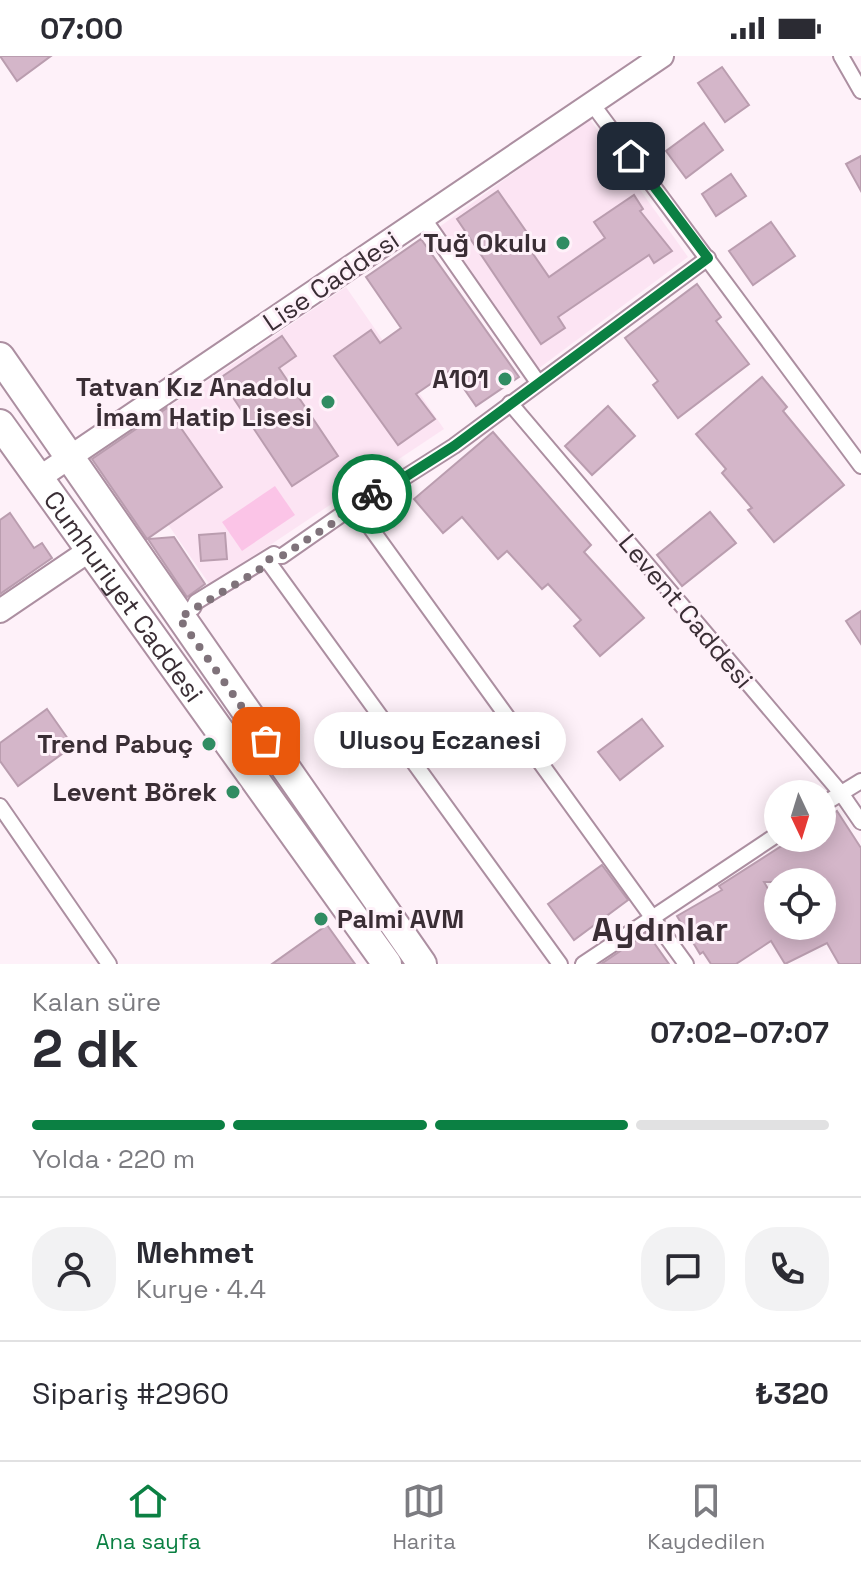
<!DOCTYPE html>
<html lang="tr">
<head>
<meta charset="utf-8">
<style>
	body { margin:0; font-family:"Space Grotesk",sans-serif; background:#f2f2f3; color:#2b2b33; height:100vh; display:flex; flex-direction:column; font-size:30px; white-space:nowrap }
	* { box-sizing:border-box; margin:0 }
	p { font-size:26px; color:#7c7c81 }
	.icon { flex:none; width:44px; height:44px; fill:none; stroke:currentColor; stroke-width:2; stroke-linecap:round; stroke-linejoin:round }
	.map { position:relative; height:908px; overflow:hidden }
	.drawer { display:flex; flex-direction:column; background:#fff; flex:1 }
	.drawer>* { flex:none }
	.needle { width:52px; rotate:176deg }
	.buttons { position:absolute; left:764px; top:724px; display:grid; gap:16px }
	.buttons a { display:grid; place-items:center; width:72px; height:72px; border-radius:50%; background:#fff; box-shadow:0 4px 20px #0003; font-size:40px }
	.pin { position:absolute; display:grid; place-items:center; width:68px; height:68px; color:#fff; margin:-34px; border-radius:16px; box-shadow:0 4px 12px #0006 }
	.courier { position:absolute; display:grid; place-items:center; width:80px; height:80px; margin:-40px; border:6px solid #0b8043; border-radius:50%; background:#fff; color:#222; box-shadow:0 2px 10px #0007 }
	.bubble { position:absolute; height:56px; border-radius:28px; background:#fff; box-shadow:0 4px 20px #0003; font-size:26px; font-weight:700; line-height:56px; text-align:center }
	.headline em { font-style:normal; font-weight:700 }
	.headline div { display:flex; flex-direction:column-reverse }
	.headline { display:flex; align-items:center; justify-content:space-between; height:136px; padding:0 32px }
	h1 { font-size:52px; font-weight:700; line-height:60px }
	.bar { display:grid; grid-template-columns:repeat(4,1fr); gap:12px 8px; align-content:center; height:96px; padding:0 32px }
	.bar i { height:10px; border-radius:6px; background:#e1e1e2 }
	.bar .current { background:#0b8043 }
	.bar p { grid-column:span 4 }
	.line { display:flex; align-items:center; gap:20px; padding:0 32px; border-top:2px solid #e1e1e2 }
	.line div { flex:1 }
	.round { display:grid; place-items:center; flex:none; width:84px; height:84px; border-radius:32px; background:#f2f2f3 }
	.status { display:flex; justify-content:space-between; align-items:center; height:56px; padding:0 40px; background:#fff; direction:ltr }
	.status svg { height:22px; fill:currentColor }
	.dock { display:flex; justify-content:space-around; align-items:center; height:112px; border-top:2px solid #e1e1e2; background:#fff; font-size:22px; color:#7c7c81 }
	.dock a { display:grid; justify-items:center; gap:4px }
	.dock .current { color:#0b8043 }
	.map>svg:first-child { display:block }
</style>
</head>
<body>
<div class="status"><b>07:00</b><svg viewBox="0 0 49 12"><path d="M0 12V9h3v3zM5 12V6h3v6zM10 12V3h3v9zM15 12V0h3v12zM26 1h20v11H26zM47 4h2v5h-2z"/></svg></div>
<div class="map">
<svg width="861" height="908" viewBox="0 0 861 908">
	<rect width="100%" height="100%" fill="#fef1f9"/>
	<g fill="#fce4f3">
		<path d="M589,62L688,201L538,313L438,172Z"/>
		<path d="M346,231L444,373L210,529L113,389Z"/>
	</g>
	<path fill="#fbc4e7" d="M275,430L295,459L242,495L222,466Z"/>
	<g fill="#d4b6c9" stroke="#ba9daf" stroke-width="2" fill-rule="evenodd">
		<path d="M0,0H51L17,25Z"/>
		<path d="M722,11L749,49L725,66L698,27Z"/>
		<path d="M704,67L723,94L686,122L666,95Z"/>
		<path d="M861,100V135L846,108Z"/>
		<path d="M731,118L746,140L716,160L702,138Z"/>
		<path d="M498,135L537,191L531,195L549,221L605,182L594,166L634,139L643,153L640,155L672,195L654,207L649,199L558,261L565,272L541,288L457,163Z"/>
		<path d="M771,166L795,200L753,229L729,195Z"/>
		<path d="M421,183L519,321L476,350L451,314L416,338L435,363L398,389L334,300L371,274L380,287L401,272L366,221Z"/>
		<path d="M697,228L721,261L716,265L749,308L678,362L653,329L658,325L625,282Z"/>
		<path d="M282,280L296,300L279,312L338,400L292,430L220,322Z"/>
		<path d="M762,321L787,351L783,355L844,429L774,486L748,454L752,452L722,417L726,413L696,378Z"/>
		<path d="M608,350L635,380L592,419L565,390Z"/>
		<path d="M167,352L222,431L147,483L92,403Z"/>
		<path d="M493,376L591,489L584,496L644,562L600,600L574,570L581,564L548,528L542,533L507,495L498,503L462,461L443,477L414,443Z"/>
		<path d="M710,456L736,487L682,530L657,499Z"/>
		<path d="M10,457L34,492L42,487L52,502L0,538V464Z"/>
		<path d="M225,477L227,503L201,505L199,479Z"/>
		<path d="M174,481L205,528L187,541L148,483Z"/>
		<path d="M861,555V588L846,565Z"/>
		<path d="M47,653L73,690L18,730L0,705V687Z"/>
		<path d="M642,663L663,690L620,724L598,696Z"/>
		<path d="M837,755L861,792V908H839L827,887L785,908L771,885L736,908H711L703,896L700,898L677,860L722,834L719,830L794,782H822V765ZM764,826H822V870H778V850Z"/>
		<path d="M602,809L628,844L574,884L548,848Z"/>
		<path d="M327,869L355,908H272Z"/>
		<path d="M647,877L669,908H601Z"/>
	</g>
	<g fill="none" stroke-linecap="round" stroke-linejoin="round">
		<defs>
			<g id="street">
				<path d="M841,0L861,35"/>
				<path d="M593,49L861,410"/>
				<path d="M424,163L537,325"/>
				<path d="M510,347L841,737L861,766"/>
				<path d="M354,449L686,908"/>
				<path d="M273,500H282L371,438L380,437L454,390L708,202"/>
				<path d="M267,504L560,908"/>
				<path d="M193,552L196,546L274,498"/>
				<path d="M822,749L861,725"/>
				<path d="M0,750L109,908"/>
				<path d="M583,908L778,778"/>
			</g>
			<g id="secondary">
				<path d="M39,422L662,0"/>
				<path d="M0,555L90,494"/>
			</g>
			<g id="highway">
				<path d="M0,301L422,908"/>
				<path id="s1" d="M0,368L387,908"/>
			</g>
		</defs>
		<use href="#street" stroke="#ac8fa1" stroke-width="18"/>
		<use href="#secondary" stroke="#ac8fa1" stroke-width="26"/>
		<use href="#highway" stroke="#ac8fa1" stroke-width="32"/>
		<use href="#street" stroke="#fff" stroke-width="14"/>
		<use href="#secondary" stroke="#fff" stroke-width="22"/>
		<use href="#highway" stroke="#fff" stroke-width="28"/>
	</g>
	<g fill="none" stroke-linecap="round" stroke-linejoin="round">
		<path stroke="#7f727a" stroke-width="8" stroke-dasharray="0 14.4" d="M266,685L179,562L259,514L267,504L282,500L339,463L342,457L372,438"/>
		<path stroke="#0b8043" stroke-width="10" d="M372,438L380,437L454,390L708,202L631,100"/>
	</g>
	<g fill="#308c62" stroke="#fef1f9" stroke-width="3">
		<circle cx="563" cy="187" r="8"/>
		<circle cx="505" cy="323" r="8"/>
		<circle cx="328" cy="346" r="8"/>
		<circle cx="209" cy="688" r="8"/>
		<circle cx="233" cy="736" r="8"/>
		<circle cx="321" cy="863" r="8"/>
	</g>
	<g text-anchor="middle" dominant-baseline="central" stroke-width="6" stroke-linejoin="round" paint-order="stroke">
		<g font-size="26" font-weight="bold" fill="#3a2e35" stroke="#fef1f9" text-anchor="end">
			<text x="547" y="187">Tuğ Okulu</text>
			<text x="489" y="323">A101</text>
			<text x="312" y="331">Tatvan Kız Anadolu<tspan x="312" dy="30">İmam Hatip Lisesi</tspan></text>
			<text x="193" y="688">Trend Pabuç</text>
			<text x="217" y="736">Levent Börek</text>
			<text x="337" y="863" text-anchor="start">Palmi AVM</text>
		</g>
		<g font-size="26" fill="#3a2e35" stroke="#fef1f9">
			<text transform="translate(331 225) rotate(-34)">Lise Caddesi</text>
			<text stroke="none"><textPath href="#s1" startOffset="212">Cumhuriyet Caddesi</textPath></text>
			<text transform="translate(686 555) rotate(50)">Levent Caddesi</text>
		</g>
		<g font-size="34" font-weight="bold" fill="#3a2e35" stroke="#fef1f9">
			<text x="660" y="873">Aydınlar</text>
		</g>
	</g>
</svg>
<div class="buttons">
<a><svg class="needle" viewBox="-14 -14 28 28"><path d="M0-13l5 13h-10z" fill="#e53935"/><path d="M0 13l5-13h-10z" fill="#7c7c81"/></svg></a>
<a><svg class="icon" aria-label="locate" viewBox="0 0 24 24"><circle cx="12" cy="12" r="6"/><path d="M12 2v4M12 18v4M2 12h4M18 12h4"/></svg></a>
</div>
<div class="pin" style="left:266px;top:685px;background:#ea580c"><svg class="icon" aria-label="bag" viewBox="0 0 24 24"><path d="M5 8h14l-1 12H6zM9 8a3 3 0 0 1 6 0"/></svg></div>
<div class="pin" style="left:631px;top:100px;background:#1f2937"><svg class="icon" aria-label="home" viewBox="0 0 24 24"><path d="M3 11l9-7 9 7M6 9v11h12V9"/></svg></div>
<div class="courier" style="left:372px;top:438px"><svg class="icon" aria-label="bike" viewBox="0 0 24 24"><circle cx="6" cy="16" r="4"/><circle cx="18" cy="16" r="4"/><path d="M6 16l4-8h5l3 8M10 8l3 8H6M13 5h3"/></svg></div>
<div class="bubble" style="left:314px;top:656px;width:252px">Ulusoy Eczanesi</div>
</div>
<section class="drawer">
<div class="headline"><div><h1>2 dk</h1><p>Kalan süre</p></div><em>07:02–07:07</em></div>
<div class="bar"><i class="current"></i><i class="current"></i><i class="current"></i><i></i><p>Yolda · 220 m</p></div>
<div class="line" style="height:144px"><a class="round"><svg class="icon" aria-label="person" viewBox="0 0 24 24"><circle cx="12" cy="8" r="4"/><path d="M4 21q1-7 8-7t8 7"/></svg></a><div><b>Mehmet</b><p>Kurye · 4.4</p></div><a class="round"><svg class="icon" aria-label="chat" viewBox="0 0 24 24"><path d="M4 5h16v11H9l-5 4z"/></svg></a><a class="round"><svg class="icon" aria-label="phone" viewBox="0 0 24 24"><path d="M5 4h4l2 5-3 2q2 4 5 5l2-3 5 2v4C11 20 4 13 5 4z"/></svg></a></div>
<div class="line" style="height:104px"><div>Sipariş #2960</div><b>₺320</b></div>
</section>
<nav class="dock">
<a class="current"><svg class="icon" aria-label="home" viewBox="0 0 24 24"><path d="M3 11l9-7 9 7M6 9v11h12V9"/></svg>Ana sayfa</a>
<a><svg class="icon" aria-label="map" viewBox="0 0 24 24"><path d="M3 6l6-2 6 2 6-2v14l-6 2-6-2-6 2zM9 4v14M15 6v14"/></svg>Harita</a>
<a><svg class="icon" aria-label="saved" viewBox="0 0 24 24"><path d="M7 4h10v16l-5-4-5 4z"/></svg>Kaydedilen</a>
</nav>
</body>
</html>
